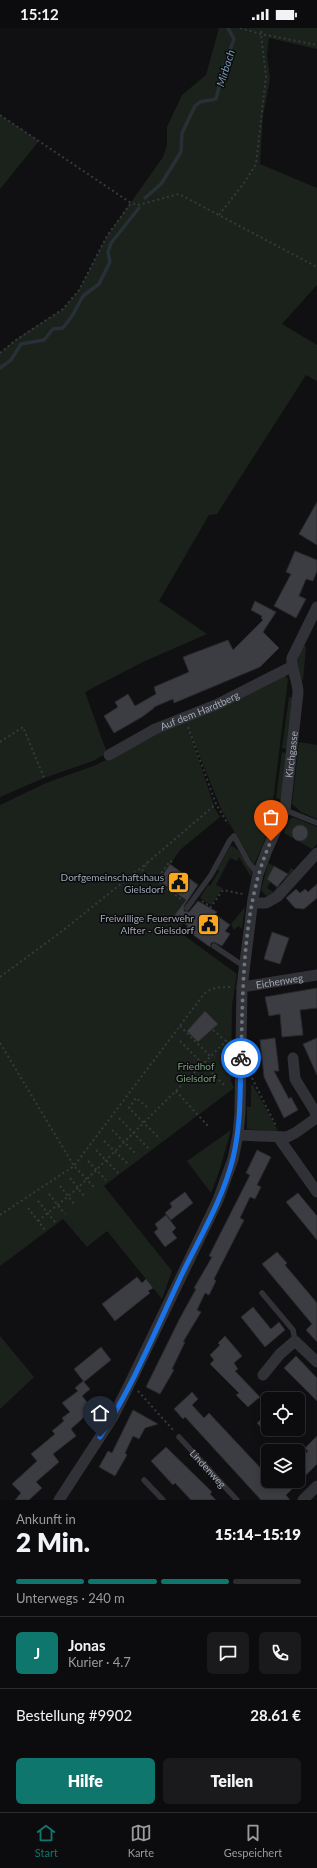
<!DOCTYPE html>
<html lang="de">
<head>
<meta charset="utf-8">
<style>
	body { margin:0; font-family:Lato,sans-serif; background:#1a1a1c; color:#f1f3f6; height:100vh; display:flex; flex-direction:column; font-size:15px; white-space:nowrap }
	* { box-sizing:border-box; margin:0 }
	p { font-size:13px; color:#9a9b9e }
	.icon { flex:none; width:22px; height:22px; fill:none; stroke:currentColor; stroke-width:2; stroke-linecap:round; stroke-linejoin:round }
	.map { position:relative; height:1472px; overflow:hidden }
	.drawer { display:flex; flex-direction:column; background:#0c0c0e; flex:1 }
	.drawer>* { flex:none }
	.buttons { position:absolute; left:261px; top:1364px; display:grid; gap:8px }
	.buttons a { display:grid; place-items:center; width:44px; height:44px; border-radius:6px; background:#0c0c0e; box-shadow:0 2px 10px #0003,0 0 0 1px #2c2c2e; font-size:20px }
	.pin { position:absolute; display:grid; place-items:center; width:34px; height:34px; color:#fff; margin:-41px -17px; border-radius:50% 50% 50% 0; rotate:-45deg; box-shadow:0 0 4px #0007 }
	.pin .icon { rotate:45deg }
	.courier { position:absolute; display:grid; place-items:center; width:40px; height:40px; margin:-20px; border:3px solid #1a73e8; border-radius:50%; background:#fff; color:#222; box-shadow:0 1px 5px #0007 }
	.headline em { font-style:normal; font-weight:800 }
	.headline div { display:flex; flex-direction:column-reverse }
	.headline { display:flex; align-items:center; justify-content:space-between; height:68px; padding:0 16px }
	h1 { font-size:26px; font-weight:800; line-height:30px }
	.bar { display:grid; grid-template-columns:repeat(4,1fr); gap:6px 4px; align-content:center; height:48px; padding:0 16px }
	.bar i { height:5px; border-radius:3px; background:#2c2c2e }
	.bar .selected { background:#0f766e }
	.bar p { grid-column:span 4 }
	.line { display:flex; align-items:center; gap:10px; padding:0 16px; border-top:1px solid #2c2c2e }
	.line div { flex:1 }
	.round { display:grid; place-items:center; flex:none; width:42px; height:42px; border-radius:6px; background:#1a1a1c }
	.primary-button { display:flex; gap:8px; margin-top:auto; padding:8px 16px }
	.primary-button a { flex:1; height:46px; border-radius:6px; background:#0f766e; color:#fff; font-size:16px; font-weight:800; line-height:46px; text-align:center }
	.primary-button a+a { background:#1a1a1c; color:#f1f3f6 }
	.status { display:flex; justify-content:space-between; align-items:center; height:28px; padding:0 20px; background:#0c0c0e; direction:ltr }
	.status svg { height:11px; fill:currentColor }
	.tabs { display:flex; justify-content:space-around; align-items:center; height:56px; border-top:1px solid #2c2c2e; background:#0c0c0e; font-size:11px; color:#9a9b9e }
	.tabs a { display:grid; justify-items:center; gap:2px }
	.tabs .selected { color:#0f766e }
	.map>svg:first-child { display:block }
</style>
</head>
<body>
<div class="status"><b>15:12</b><svg viewBox="0 0 49 12"><path d="M0 12V9h3v3zM5 12V6h3v6zM10 12V3h3v9zM15 12V0h3v12zM26 1h20v11H26zM47 4h2v5h-2z"/></svg></div>
<div class="map">
<svg width="317" height="1472" viewBox="0 0 317 1472">
	<rect width="100%" height="100%" fill="#101012"/>
	<g fill="#1a221b">
		<path d="M219,0H317V21L269,10L267,27L270,51L263,88L260,136L317,160V257L282,296L317,317V353L306,347L217,486L209,487L159,573L207,606L143,634L85,664L107,725L93,733L44,750L0,769V325L16,311L63,281L79,262L107,208L163,129L167,117V99L182,67L206,47Z"/>
		<path d="M0,87L39,113L0,161Z"/>
		<path d="M303,618H306L303,653C294,641 297,630 303,618Z"/>
		<path d="M285,647L288,651L270,799L254,837L222,783L189,702L215,781L220,789L180,822L159,853L187,873L184,877V895L178,903L237,946L232,977L231,1053L234,1060L104,1158L172,1243L162,1271L107,1203L87,1219L63,1191L0,1238V777L46,755L96,737L158,705L223,679Z"/>
		<path d="M289,669H293L287,721L282,720Z"/>
		<path d="M299,714L317,717V791L301,784L292,776Z"/>
		<path d="M282,724L287,725L282,772L276,770Z"/>
		<path d="M275,775L281,777L274,796L273,793Z"/>
		<path d="M293,789L317,799V816L312,821L284,805L289,792Z"/>
		<path d="M232,818L238,822L252,844L251,849L239,829L237,833L230,830L216,857L223,860L211,877L200,870L208,857L210,858L219,843L217,842L230,819Z"/>
		<path d="M268,835L274,838L267,851L271,853L267,860L274,864L278,857L281,858L291,840L296,843L277,864L267,869L261,862Z"/>
		<path d="M245,879L242,901L238,898L234,902L231,896Z"/>
		<path d="M251,1057H253L277,1101V1104L247,1101V1079H251Z"/>
		<path d="M231,1102L219,1144L211,1165L187,1133Z"/>
		<path d="M0,1308L34,1349L0,1381Z"/>
	</g>
	<g fill="none" stroke-linecap="round" stroke-linejoin="round">
		<g stroke="#263036" stroke-width="3.5">
			<path d="M145,170L161,156L181,124L182,105L195,78L200,74L216,71L225,36L234,11L228,0"/>
			<path d="M0,340L11,332L21,316L44,312L53,301L63,300L72,288L83,268L99,256L110,234L108,224L111,215L139,180"/>
		</g>
	</g>
	<g fill="#3c3d42" stroke="#2a2a2e">
		<path d="M317,474V517L299,506Z"/>
		<path d="M295,523L317,532V543L313,553L306,551L299,568L306,571L296,590L274,578L291,546L286,544Z"/>
		<path d="M255,573L276,584L263,604L279,620L260,639L174,675L173,671L154,679V680L142,689L114,705L104,688L118,679L115,674L128,666L135,678L156,666L154,659L189,644L183,629L228,612L233,622L263,592L261,590L262,588L251,582Z"/>
		<circle cx="300" cy="805" r="8"/>
		<path d="M170,836L198,857L184,878V883L189,884L198,873L217,884L215,886L230,897L225,903L230,906L222,918L214,914L211,915L210,919L185,901L188,898L174,888L186,872L159,853Z"/>
		<path d="M274,838L288,846L277,859L267,851Z"/>
		<path d="M317,856V870L304,881L295,880L286,870L296,861L300,865L305,861L308,864Z"/>
		<path d="M272,904L289,910L280,936L264,931Z"/>
		<path d="M317,960V980L300,982L303,1007L282,1009L280,986L269,988L265,969Z"/>
		<path d="M205,983L218,996L198,1014L187,1003Z"/>
		<path d="M275,1010L279,1043H274L289,1071L291,1069L298,1082L284,1090L264,1049L260,1012Z"/>
		<path d="M317,1010V1047L303,1016Z"/>
		<path d="M257,1122L271,1129L257,1157L261,1159L255,1171L250,1169L240,1190L244,1192L214,1251L216,1253L209,1267L205,1265L197,1282L201,1284L183,1314H185L172,1341L174,1342L160,1366L146,1359L180,1290L196,1261L194,1260L212,1229L209,1228L250,1147L246,1145Z"/>
		<path d="M185,1164L193,1175L171,1192L165,1185L172,1179L170,1175Z"/>
		<path d="M298,1165L317,1188V1212L286,1174Z"/>
		<path d="M166,1187L176,1200L172,1204L177,1210L165,1219L154,1204L158,1201L155,1196Z"/>
		<path d="M277,1224L287,1235L285,1237L317,1275V1314L306,1302L312,1296L262,1236Z"/>
		<path d="M137,1249L142,1255L146,1251L153,1260L148,1263L150,1265L115,1293L102,1276Z"/>
		<path d="M253,1279L271,1301L279,1294L285,1302L265,1319L241,1289Z"/>
		<path d="M225,1308L242,1328L234,1335L238,1341L235,1343L260,1369L248,1379L236,1367L239,1365L210,1336L214,1332L210,1327L220,1317L218,1315Z"/>
		<path d="M101,1319L111,1332L84,1354L74,1341Z"/>
		<path d="M296,1328L317,1350V1373L284,1340Z"/>
		<path d="M83,1353L90,1361L82,1368L93,1381L71,1401L76,1408L53,1426L59,1434L36,1454L42,1460L29,1472H15L21,1465L12,1456L37,1433L31,1426L55,1406L52,1403L64,1393L62,1390L70,1384L62,1375L78,1363L75,1360Z"/>
		<path d="M192,1364L198,1371L192,1377L204,1390L209,1385L268,1448V1453H298V1434L308,1423L305,1420L317,1408V1436L286,1467L290,1472H261L185,1389L183,1391L174,1381Z"/>
		<path d="M133,1382L158,1396L145,1400L139,1411L133,1408L125,1425L127,1427L115,1448L99,1439L108,1423L112,1425Z"/>
		<path d="M268,1385V1408L257,1395Z"/>
		<path d="M166,1419L212,1464L210,1466L216,1472H191L175,1455L173,1457L151,1433Z"/>
	</g>
	<g fill="none" stroke-linecap="round" stroke-linejoin="round">
		<g stroke="#37393e" stroke-width="2" stroke-dasharray="2 3" stroke-linecap="butt">
			<path d="M240,0L261,6L317,17"/>
			<path d="M0,87L131,175L138,177L179,166L317,239"/>
			<path d="M219,187L244,155L256,136L266,48L261,6L262,0"/>
			<path d="M0,325L16,312L63,281L79,262L107,208L131,175"/>
			<path d="M188,699L216,776L228,796"/>
			<path d="M0,714L23,699L45,752"/>
			<path d="M172,834L170,833L156,852L182,872"/>
			<path d="M142,843L147,835L216,776"/>
			<path d="M202,873L211,879"/>
			<path d="M210,880L223,862L243,866"/>
			<path d="M0,949L61,904L147,835"/>
			<path d="M180,998L211,1029"/>
			<path d="M213,1002L226,1013"/>
			<path d="M180,1013L226,1059"/>
			<path d="M0,1015L74,1138L95,1160"/>
			<path d="M252,1050L276,1098"/>
			<path d="M176,1063L208,1098"/>
			<path d="M147,1079L136,1070L129,1080L160,1111"/>
			<path d="M119,1090L148,1120"/>
			<path d="M112,1102L137,1127"/>
			<path d="M104,1113L128,1136"/>
			<path d="M96,1122L118,1145"/>
			<path d="M88,1133L106,1152"/>
			<path d="M70,1150L85,1169"/>
			<path d="M60,1158L75,1177"/>
			<path d="M49,1166L65,1186"/>
			<path d="M38,1173L55,1194"/>
			<path d="M28,1180L45,1202"/>
			<path d="M0,1187L74,1138L204,966C211,959 221,959 231,959"/>
			<path d="M38,1193L78,1160L226,1013L231,1012"/>
			<path d="M138,1363L174,1403"/>
		</g>
		<g stroke="#313237" stroke-width="5.5">
			<path d="M285,782L317,795"/>
			<path d="M187,880L211,847L230,812L234,808L249,835L258,846"/>
			<path d="M214,918L245,939"/>
			<path d="M262,1265L293,1302L295,1313"/>
			<path id="s1" d="M179,1409L237,1472"/>
			<path d="M144,1452L163,1472"/>
		</g>
		<g stroke="#313237" stroke-width="11">
			<path id="s2" d="M109,727L155,701L218,676L291,639"/>
			<path d="M253,875H266L277,869L317,825"/>
			<path id="s3" d="M242,959L317,947"/>
			<path d="M238,1107L287,1109L295,1105L315,1091L316,1085L295,1051L293,1030"/>
			<path d="M278,1109L317,1164"/>
			<path d="M263,1347L280,1326L295,1313L317,1334"/>
			<path id="s4" d="M59,1472L113,1389L130,1355L218,1172L233,1131L238,1107L240,1084L242,959L253,871L258,846L267,822L285,782L298,665C298,652 291,642 292,630L317,579"/>
			<path d="M303,1472L317,1458"/>
		</g>
	</g>
	<g fill="none" stroke-linecap="round" stroke-linejoin="round">
		<path stroke="#6e727b" stroke-width="4" stroke-dasharray="0 7.2" d="M241,1030C243,961 242,876 271,813"/>
		<path stroke="#1a73e8" stroke-width="5" d="M100,1409C133,1358 156,1301 182,1246C200,1209 223,1171 233,1130C241,1097 240,1064 241,1030"/>
	</g>
	<defs>
		<symbol id="civic-square" viewBox="-11 -11 22 22"><rect x="-9" y="-9" width="18" height="18" rx="4" fill="#fba61f" stroke="#0b0b0d"/><path d="M-.6-6.5H3V-4.5H.6V-3L4-1V1h2V6H-6V1h2V-1L-.6-3ZM-1.2 2.5V6h2.4V2.5Z" fill="#111"/></symbol>
	</defs>
	<g fill-rule="evenodd">
		<use href="#civic-square" x="166" y="842" width="25" height="25"/>
		<use href="#civic-square" x="196" y="884" width="25" height="25"/>
	</g>
	<g text-anchor="middle" dominant-baseline="central" stroke-width="3" stroke-linejoin="round" paint-order="stroke">
		<g font-size="10" fill="#a0a7b3" stroke="#0b0b0d">
			<text stroke="none"><textPath href="#s2" startOffset="101">Auf dem Hardtberg</textPath></text>
			<text stroke="none"><textPath href="#s4" startOffset="796">Kirchgasse</textPath></text>
			<text stroke="none"><textPath href="#s3" startOffset="38">Eichenweg</textPath></text>
			<text stroke="none"><textPath href="#s1" startOffset="43">Lindenweg</textPath></text>
		</g>
		<g font-size="10" fill="#a0a7b3" stroke="#0b0b0d" text-anchor="end">
			<text x="164" y="849">Dorfgemeinschaftshaus<tspan x="164" dy="12">Gielsdorf</tspan></text>
			<text x="194" y="890">Freiwillige Feuerwehr<tspan x="194" dy="12">Alfter - Gielsdorf</tspan></text>
		</g>
		<g font-size="10" fill="#76a077" stroke="#0b0b0d">
			<text x="196" y="1038">Friedhof<tspan x="196" dy="12">Gielsdorf</tspan></text>
		</g>
		<g font-size="11" font-style="italic" fill="#7598b1" stroke="#0b0b0d">
			<text transform="translate(225 40) rotate(-73)">Mirbach</text>
		</g>
	</g>
</svg>
<div class="buttons">
<a><svg class="icon" aria-label="locate" viewBox="0 0 24 24"><circle cx="12" cy="12" r="6"/><path d="M12 2v4M12 18v4M2 12h4M18 12h4"/></svg></a>
<a><svg class="icon" aria-label="layers" viewBox="0 0 24 24"><path d="M12 4l9 5-9 5-9-5zM3 14l9 5 9-5"/></svg></a>
</div>
<div class="pin" style="left:271px;top:813px;background:#ea580c"><svg class="icon" aria-label="bag" viewBox="0 0 24 24"><path d="M5 8h14l-1 12H6zM9 8a3 3 0 0 1 6 0"/></svg></div>
<div class="pin" style="left:100px;top:1409px;background:#1f2937"><svg class="icon" aria-label="home" viewBox="0 0 24 24"><path d="M3 11l9-7 9 7M6 9v11h12V9"/></svg></div>
<div class="courier" style="left:241px;top:1030px"><svg class="icon" aria-label="bike" viewBox="0 0 24 24"><circle cx="6" cy="16" r="4"/><circle cx="18" cy="16" r="4"/><path d="M6 16l4-8h5l3 8M10 8l3 8H6M13 5h3"/></svg></div>
</div>
<section class="drawer">
<div class="headline"><div><h1>2 Min.</h1><p>Ankunft in</p></div><em>15:14–15:19</em></div>
<div class="bar"><i class="selected"></i><i class="selected"></i><i class="selected"></i><i></i><p>Unterwegs · 240 m</p></div>
<div class="line" style="height:72px"><b class="round" style="background:#0f766e;color:#fff">J</b><div><b>Jonas</b><p>Kurier · 4.7</p></div><a class="round"><svg class="icon" aria-label="chat" viewBox="0 0 24 24"><path d="M4 5h16v11H9l-5 4z"/></svg></a><a class="round"><svg class="icon" aria-label="phone" viewBox="0 0 24 24"><path d="M5 4h4l2 5-3 2q2 4 5 5l2-3 5 2v4C11 20 4 13 5 4z"/></svg></a></div>
<div class="line" style="height:52px"><div>Bestellung #9902</div><b>28.61 €</b></div>
<div class="primary-button"><a>Hilfe</a><a>Teilen</a></div>
</section>
<nav class="tabs">
<a class="selected"><svg class="icon" aria-label="home" viewBox="0 0 24 24"><path d="M3 11l9-7 9 7M6 9v11h12V9"/></svg>Start</a>
<a><svg class="icon" aria-label="map" viewBox="0 0 24 24"><path d="M3 6l6-2 6 2 6-2v14l-6 2-6-2-6 2zM9 4v14M15 6v14"/></svg>Karte</a>
<a><svg class="icon" aria-label="saved" viewBox="0 0 24 24"><path d="M7 4h10v16l-5-4-5 4z"/></svg>Gespeichert</a>
</nav>
</body>
</html>
